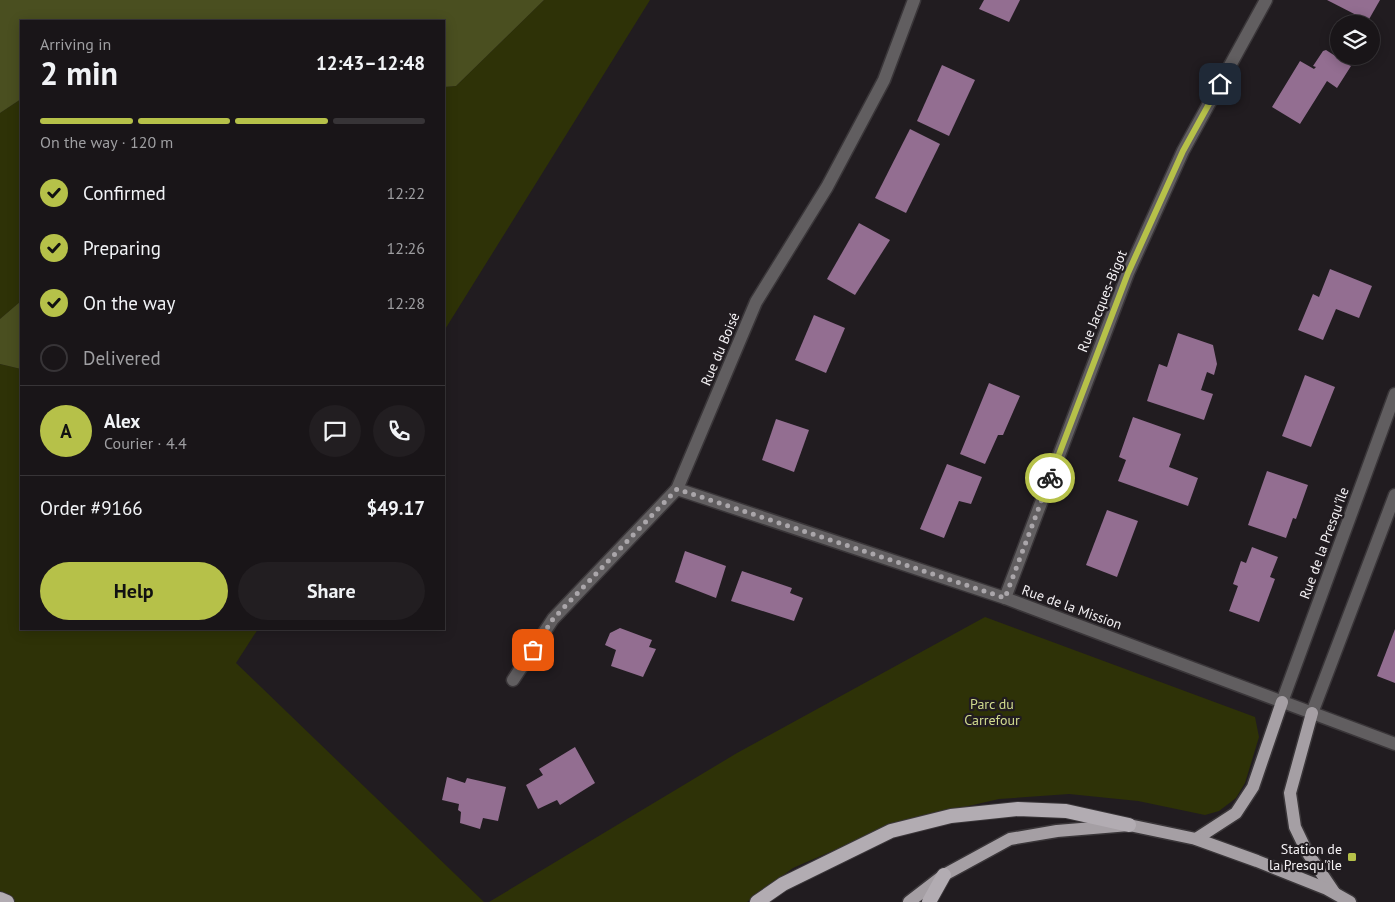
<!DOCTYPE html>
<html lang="en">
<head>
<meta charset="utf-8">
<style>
	body { margin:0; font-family:"PT Sans",sans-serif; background:#221e21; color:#f1f3f6; height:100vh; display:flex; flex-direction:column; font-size:19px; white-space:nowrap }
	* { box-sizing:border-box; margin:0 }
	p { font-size:16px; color:#9f9fa2 }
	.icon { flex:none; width:28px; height:28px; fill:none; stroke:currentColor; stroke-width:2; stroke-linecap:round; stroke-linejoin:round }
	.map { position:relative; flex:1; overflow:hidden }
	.sheet { position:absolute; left:20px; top:20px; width:425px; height:610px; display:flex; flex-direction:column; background:#191518; border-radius:0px; box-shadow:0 2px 12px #0003,0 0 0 1px #373437 }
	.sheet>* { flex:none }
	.buttons { position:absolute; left:1330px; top:15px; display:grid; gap:10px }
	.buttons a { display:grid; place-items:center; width:50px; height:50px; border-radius:50%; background:#191518; box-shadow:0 2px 12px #0003,0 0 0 1px #373437; font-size:25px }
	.pin { position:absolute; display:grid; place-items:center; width:42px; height:42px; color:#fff; margin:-21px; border-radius:10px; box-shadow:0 2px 8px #0006 }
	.courier { position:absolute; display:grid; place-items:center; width:50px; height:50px; margin:-25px; border:4px solid #b6c149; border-radius:50%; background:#fff; color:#222; box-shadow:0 1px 6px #0007 }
	.summary em { font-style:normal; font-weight:800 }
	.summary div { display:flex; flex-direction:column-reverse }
	.summary { display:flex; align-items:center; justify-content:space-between; height:85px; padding:0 20px }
	h1 { font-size:32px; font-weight:800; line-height:38px }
	.bar { display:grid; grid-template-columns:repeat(4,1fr); gap:8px 5px; align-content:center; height:60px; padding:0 20px }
	.bar i { height:6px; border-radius:4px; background:#373437 }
	.bar .on { background:#b6c149 }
	.bar p { grid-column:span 4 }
	.line { display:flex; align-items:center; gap:12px; padding:0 20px; border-top:1px solid #373437 }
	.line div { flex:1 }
	.round { display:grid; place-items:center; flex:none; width:52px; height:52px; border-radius:26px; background:#221e21 }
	ol { padding:0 20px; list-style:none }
	li { display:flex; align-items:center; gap:15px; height:55px }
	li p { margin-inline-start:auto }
	li .icon { padding:5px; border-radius:50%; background:#b6c149; color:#111; stroke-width:4 }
	li:last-child { color:#9f9fa2 }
	li i { width:28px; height:28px; border:2px solid #373437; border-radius:50% }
	.button { display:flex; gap:10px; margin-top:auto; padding:10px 20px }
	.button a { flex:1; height:58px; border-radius:30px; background:#b6c149; color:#111; font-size:20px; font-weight:800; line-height:58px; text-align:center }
	.button a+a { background:#221e21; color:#f1f3f6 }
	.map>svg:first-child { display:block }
</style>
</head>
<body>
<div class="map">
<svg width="1395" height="902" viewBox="0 0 1395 902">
	<rect width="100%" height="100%" fill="#211c20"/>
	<g fill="#2e3207">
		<path d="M544,0H650L444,331V87L456,86Z"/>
		<path d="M21,99V301L0,319V113Z"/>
		<path d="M0,364L21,369V629H258L236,663L484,902H0Z"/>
		<path d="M985,617L1255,717L1259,737L1245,783L1236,798L1219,811L1205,815L1138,801L1069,794L999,799L899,822L793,868L747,902H489L737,753Z"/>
	</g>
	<g fill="#4a4f20">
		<path d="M0,0H544L456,86L444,87V21H21V99L0,113Z"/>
		<path d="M21,301V369L0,364V319Z"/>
	</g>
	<g fill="#936e91">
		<path d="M984,0H1020L1009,22L979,9Z"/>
		<path d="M1327,0H1380L1368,21Z"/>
		<path d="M1326,50L1351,66L1337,88L1327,81L1300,124L1272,107L1300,61L1314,69L1316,67L1313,66L1323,51Z"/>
		<path d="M942,65L975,80L949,136L917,121Z"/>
		<path d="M910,129L940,144L906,213L875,198Z"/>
		<path d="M859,223L890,240L855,295L827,279Z"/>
		<path d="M1330,269L1372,286L1359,318L1336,309L1323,340L1298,330L1313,294L1319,297Z"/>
		<path d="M814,315L845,328L826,373L795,360Z"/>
		<path d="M1178,333L1213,345L1217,364L1214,375L1207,372L1201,390L1213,394L1204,420L1147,401L1159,364L1167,367Z"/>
		<path d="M1305,375L1335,387L1311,447L1282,436Z"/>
		<path d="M989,383L1020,396L1003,435H998L985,464L960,454Z"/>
		<path d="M1133,417L1181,434L1169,467L1198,478L1188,506L1118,481L1126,460L1119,457Z"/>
		<path d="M776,419L809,430L794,472L762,460Z"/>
		<path d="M947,464L982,477L971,504L959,501L944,538L920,529Z"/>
		<path d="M1267,471L1308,485L1296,519L1293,518L1286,538L1248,525Z"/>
		<path d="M1107,510L1138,521L1117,577L1086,565Z"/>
		<path d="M1252,547L1278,557L1270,577L1275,579L1259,622L1229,611L1238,586L1233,584L1241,561L1246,563Z"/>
		<path d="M685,551L726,566L716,598L675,582Z"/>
		<path d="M742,571L792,588L790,593L803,598L794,621L731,601Z"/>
		<path d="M620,628L652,640L649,647L656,649L643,677L611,666L616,650L605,645L610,633Z"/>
		<path d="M1395,629V683L1377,676Z"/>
		<path d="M575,747L595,783L560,805L557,800L538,809L526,785L543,775L539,769Z"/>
		<path d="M447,777L465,783L467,778L506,787L498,821L483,818L480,829L460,823L461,812L458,810L459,804L442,800Z"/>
	</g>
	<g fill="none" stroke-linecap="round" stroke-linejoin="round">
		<defs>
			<g id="minor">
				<path d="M677,489L1005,598L1395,744"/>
				<path d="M1005,598L1128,273L1183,151L1266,0"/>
				<path d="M513,680L553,619L677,489L756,302L827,187L884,80L914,0"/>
				<path d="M1282,702L1395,394"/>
				<path d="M1312,713L1395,495"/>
			</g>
			<g id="primary">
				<path d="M1312,713L1290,793L1295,827L1307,852L1334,892"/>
				<path d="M1196,839L1236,813L1253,787L1282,702"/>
				<path d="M909,902L944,875L1010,839L1057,831L1129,825L1196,839L1257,861L1327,889L1350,902"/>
			</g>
			<g id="trunk">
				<path d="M0,899L7,902"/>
				<path d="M757,902L783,884L891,831L951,816L1018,809L1066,811L1129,825"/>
				<path d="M929,902L944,875"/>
			</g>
		</defs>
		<use href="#minor" stroke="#3a3639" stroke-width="15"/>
		<use href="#primary" stroke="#3a3639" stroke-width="15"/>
		<use href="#trunk" stroke="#3a3639" stroke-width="16"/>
		<use href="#minor" stroke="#615e60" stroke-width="12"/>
		<use href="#primary" stroke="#a59fa4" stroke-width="12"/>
		<use href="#trunk" stroke="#b2acb2" stroke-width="14"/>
	</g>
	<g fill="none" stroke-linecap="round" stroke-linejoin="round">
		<path stroke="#aaa6aa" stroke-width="5" stroke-dasharray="0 9" d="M533,650L553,619L677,489L1005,598L1050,478"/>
		<path stroke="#b6c149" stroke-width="6" d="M1050,478L1128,273L1183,151L1220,84"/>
	</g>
	<rect fill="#b6c149" stroke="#211c20" stroke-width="2" x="1347" y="852" width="10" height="10" rx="2.5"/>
	<g text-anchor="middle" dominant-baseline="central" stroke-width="4.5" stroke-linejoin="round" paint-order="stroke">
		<g font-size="14" fill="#f4f1f4" stroke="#211c20">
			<text transform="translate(1102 301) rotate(-68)">Rue Jacques-Bigot</text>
			<text transform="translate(720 349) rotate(-67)">Rue du Boisé</text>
			<text transform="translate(1324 543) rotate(-70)">Rue de la Presqu'île</text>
			<text transform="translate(1072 607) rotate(20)">Rue de la Mission</text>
		</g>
		<g font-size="14" fill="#d0da8e" stroke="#211c20">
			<text x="992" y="704">Parc du<tspan x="992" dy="16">Carrefour</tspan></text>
		</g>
		<g font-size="14" fill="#f4f1f4" stroke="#211c20" text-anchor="end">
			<text x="1342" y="849">Station de<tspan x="1342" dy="16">la Presqu'île</tspan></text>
		</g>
	</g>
</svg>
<div class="buttons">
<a><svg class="icon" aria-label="layers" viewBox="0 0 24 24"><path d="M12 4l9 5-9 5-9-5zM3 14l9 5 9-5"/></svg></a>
</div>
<div class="pin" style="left:533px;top:650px;background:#ea580c"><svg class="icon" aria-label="bag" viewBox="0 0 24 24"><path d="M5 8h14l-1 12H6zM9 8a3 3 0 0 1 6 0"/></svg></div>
<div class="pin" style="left:1220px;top:84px;background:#1f2937"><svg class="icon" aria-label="home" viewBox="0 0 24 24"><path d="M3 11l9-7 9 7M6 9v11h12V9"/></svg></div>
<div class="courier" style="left:1050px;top:478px"><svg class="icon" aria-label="bike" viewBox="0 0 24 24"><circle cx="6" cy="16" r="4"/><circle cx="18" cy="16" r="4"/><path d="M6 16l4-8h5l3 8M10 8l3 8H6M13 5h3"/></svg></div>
<section class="sheet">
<div class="summary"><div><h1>2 min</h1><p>Arriving in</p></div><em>12:43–12:48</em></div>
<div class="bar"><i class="on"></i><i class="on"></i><i class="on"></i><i></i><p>On the way · 120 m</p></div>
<ol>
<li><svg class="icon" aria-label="check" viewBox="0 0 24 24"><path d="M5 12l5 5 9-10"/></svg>Confirmed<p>12:22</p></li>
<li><svg class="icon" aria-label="check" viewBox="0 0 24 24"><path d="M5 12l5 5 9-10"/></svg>Preparing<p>12:26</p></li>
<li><svg class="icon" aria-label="check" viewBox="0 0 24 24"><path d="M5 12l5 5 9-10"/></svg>On the way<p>12:28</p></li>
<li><i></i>Delivered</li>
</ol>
<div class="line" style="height:90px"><b class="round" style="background:#b6c149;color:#111">A</b><div><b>Alex</b><p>Courier · 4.4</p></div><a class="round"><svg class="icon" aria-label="chat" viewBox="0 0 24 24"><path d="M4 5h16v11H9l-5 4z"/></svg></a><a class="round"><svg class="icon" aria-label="phone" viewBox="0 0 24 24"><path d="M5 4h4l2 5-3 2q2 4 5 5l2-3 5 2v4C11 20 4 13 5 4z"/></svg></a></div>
<div class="line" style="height:65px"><div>Order #9166</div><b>$49.17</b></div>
<div class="button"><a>Help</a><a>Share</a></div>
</section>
</div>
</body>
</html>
